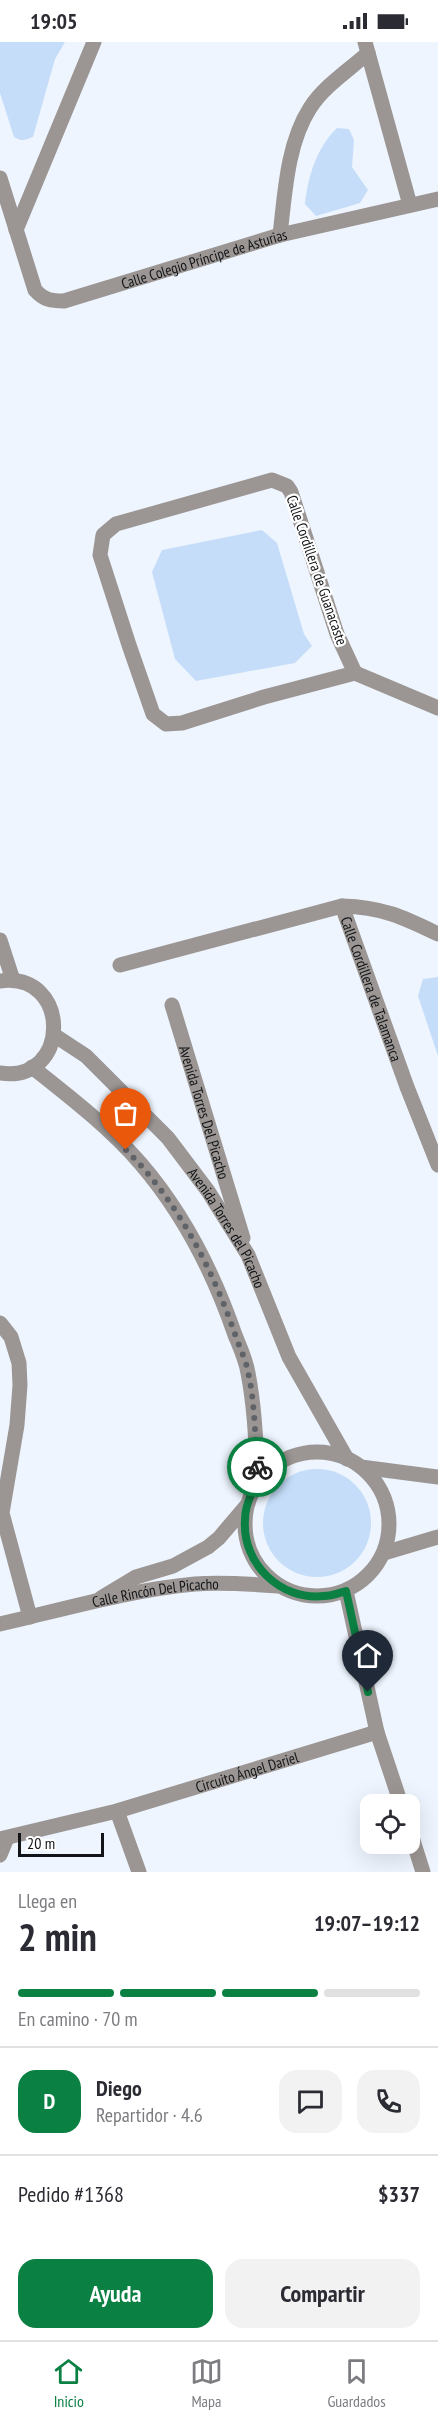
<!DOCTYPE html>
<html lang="es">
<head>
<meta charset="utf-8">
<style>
	body { margin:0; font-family:"PT Sans Narrow",sans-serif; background:#f2f2f3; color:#2b2b33; height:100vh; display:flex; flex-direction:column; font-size:22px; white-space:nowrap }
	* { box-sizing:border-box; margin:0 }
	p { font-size:20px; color:#7c7c81 }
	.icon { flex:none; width:33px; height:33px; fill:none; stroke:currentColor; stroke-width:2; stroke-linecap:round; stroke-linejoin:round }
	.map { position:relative; height:1830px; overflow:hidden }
	.drawer { display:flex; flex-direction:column; background:#fff; flex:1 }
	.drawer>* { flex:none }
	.controls { position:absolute; left:360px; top:1752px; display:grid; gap:12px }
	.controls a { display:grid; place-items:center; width:60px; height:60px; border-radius:12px; background:#fff; box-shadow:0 6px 24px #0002; font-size:30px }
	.scale { position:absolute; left:18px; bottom:15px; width:86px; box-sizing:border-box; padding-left:6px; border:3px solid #121417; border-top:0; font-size:16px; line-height:21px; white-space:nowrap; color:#121417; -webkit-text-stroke:4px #fff; paint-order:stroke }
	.pin { position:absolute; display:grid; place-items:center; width:51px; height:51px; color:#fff; margin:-62px -26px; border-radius:50% 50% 50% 0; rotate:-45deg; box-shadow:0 0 6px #0007 }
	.pin .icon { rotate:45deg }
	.courier { position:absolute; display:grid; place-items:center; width:60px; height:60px; margin:-30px; border:4px solid #0b8043; border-radius:50%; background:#fff; color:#222; box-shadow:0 2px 8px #0007 }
	.overview em { font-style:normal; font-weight:700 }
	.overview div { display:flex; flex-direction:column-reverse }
	.overview { display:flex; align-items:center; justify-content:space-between; height:102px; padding:0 18px }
	h1 { font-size:39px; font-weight:700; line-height:45px }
	.bar { display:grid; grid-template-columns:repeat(4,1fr); gap:9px 6px; align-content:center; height:72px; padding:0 18px }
	.bar i { height:8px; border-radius:4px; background:#e1e1e2 }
	.bar .on { background:#0b8043 }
	.bar p { grid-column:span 4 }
	.line { display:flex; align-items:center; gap:15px; padding:0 18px; border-top:2px solid #e1e1e2 }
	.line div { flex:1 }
	.round { display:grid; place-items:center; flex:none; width:63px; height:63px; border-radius:18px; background:#f2f2f3 }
	.cta { display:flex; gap:12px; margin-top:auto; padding:12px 18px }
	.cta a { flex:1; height:69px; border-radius:18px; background:#0b8043; color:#fff; font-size:24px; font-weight:700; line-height:69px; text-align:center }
	.cta a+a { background:#f2f2f3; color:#2b2b33 }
	.status { display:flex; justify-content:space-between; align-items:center; height:42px; padding:0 30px; background:#fff; direction:ltr }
	.status svg { height:16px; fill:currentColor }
	.tab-bar { display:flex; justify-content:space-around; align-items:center; height:84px; border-top:2px solid #e1e1e2; background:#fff; font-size:16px; color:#7c7c81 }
	.tab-bar a { display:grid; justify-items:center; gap:3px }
	.tab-bar .on { color:#0b8043 }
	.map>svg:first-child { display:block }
</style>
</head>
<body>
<div class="status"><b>19:05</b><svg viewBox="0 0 49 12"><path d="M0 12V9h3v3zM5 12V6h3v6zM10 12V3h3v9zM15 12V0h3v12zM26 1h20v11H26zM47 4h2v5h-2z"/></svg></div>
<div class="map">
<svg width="438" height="1830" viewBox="0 0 438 1830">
	<rect width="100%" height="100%" fill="#eef5fe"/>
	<g fill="#c5ddf9">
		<path d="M0,0H65L55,17L33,95C24,98 23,100 14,95L0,51Z"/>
		<path d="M337,86L349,87L354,98L352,125L368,148L360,161L316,174L305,162C308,134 317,105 337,86Z"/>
		<path d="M262,488L277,501L304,592L312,604L295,621L196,639L175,617L152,530L162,508Z"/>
		<path d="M438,935V1014L418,954L423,937Z"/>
		<circle cx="317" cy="1481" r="54"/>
	</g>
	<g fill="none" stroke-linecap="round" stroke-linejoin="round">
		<g stroke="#9b9694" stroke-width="15">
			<path d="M365,0L410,163"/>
			<path id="s1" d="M0,136L35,248C44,258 51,259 64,259L280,193L438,157"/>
			<path d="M16,188L94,0"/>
			<path d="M280,193C285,151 287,102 310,66C324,44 349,28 368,11"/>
			<path d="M272,438L287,444L291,450L337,592L355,631L264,655L182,681L166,682L153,672L129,603L100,513L103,493L116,482Z"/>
			<path d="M355,631L438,666"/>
			<path id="s2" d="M438,892C403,875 382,865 342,864L407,1045L438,1123"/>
			<path d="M0,898L13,938"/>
			<path d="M120,923L342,864"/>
			<path d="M0,939C72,929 71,1042 0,1031"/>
			<path id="s3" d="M172,963L243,1196"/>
			<path id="s4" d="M54,993L86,1014L168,1096L208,1149L248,1213L289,1315L347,1417"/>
			<path d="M32,1025C70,1055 110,1086 141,1122C183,1171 214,1232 235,1293C240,1305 246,1318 248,1331C255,1367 256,1404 258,1440"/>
			<path d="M0,1281L11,1295L19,1321L20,1343L17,1383L2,1471L30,1575"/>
			<circle cx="317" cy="1482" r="72"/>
			<path d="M361,1425L438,1435"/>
			<path d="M384,1511L438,1495"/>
			<path d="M346,1549L377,1690L401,1762"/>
			<path d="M101,1556L136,1535L173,1524L208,1505L219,1496L247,1463"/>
			<path id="s5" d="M0,1582C65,1567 129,1548 195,1542C222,1540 251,1542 278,1544"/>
			<path d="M117,1769L139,1830"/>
			<path d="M410,1789L423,1830"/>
			<path id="s6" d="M0,1797L117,1769L377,1690"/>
			<path d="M0,1813L7,1796"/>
		</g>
	</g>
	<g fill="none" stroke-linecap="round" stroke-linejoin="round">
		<path stroke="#5f6368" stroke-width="6" stroke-dasharray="0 10.8" d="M126,1108C178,1159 213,1228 236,1295C240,1307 246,1318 248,1330C255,1360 255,1394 257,1425"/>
		<path stroke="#0b8043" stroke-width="8" d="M257,1425C258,1429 259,1435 258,1439C258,1443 254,1447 252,1451C248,1459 245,1469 245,1478C242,1521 280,1559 324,1554C331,1554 339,1551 346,1549L368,1650"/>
	</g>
	<g text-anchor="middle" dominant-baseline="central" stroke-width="4.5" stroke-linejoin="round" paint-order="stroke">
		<g font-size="15" fill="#121417" stroke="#fff">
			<text stroke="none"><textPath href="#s1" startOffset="296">Calle Colegio Príncipe de Asturias</textPath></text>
			<text transform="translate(317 528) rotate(71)">Calle Cordillera de Guanacaste</text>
			<text stroke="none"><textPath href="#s2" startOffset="189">Calle Cordillera de Talamanca</textPath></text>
			<text stroke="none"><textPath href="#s3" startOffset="112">Avenida Torres Del Picacho</textPath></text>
			<text stroke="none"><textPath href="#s4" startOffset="262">Avenida Torres del Picacho</textPath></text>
			<text stroke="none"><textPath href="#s5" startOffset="159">Calle Rincón Del Picacho</textPath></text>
			<text stroke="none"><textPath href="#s6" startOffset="256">Circuito Ángel Dariel</textPath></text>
		</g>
	</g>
</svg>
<div class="controls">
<a><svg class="icon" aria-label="locate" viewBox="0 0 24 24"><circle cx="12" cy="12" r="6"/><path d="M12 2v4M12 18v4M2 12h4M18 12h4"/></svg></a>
</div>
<div class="scale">20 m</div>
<div class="pin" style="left:126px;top:1108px;background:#ea580c"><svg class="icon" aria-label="bag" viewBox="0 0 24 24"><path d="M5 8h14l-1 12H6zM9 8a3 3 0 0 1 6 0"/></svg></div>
<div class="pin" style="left:368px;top:1650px;background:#1f2937"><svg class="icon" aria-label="home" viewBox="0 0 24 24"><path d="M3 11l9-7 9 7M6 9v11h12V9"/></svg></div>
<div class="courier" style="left:257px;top:1425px"><svg class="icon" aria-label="bike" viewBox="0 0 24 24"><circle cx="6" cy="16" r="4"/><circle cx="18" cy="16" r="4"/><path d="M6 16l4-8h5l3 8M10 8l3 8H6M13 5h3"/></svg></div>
</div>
<section class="drawer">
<div class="overview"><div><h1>2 min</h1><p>Llega en</p></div><em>19:07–19:12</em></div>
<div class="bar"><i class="on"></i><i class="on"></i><i class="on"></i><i></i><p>En camino · 70 m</p></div>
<div class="line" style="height:108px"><b class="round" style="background:#0b8043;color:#fff">D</b><div><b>Diego</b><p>Repartidor · 4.6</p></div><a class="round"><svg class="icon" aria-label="chat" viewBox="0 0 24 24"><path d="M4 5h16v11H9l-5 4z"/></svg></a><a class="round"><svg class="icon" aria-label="phone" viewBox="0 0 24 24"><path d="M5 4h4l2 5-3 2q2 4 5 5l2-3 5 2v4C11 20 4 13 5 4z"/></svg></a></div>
<div class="line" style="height:78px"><div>Pedido #1368</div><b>$337</b></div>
<div class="cta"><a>Ayuda</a><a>Compartir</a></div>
</section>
<nav class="tab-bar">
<a class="on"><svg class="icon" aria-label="home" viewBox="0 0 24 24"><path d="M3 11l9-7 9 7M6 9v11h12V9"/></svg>Inicio</a>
<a><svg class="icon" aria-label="map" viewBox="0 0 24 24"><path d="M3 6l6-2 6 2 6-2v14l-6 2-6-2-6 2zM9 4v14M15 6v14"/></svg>Mapa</a>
<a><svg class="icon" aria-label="saved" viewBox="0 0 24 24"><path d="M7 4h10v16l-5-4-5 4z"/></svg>Guardados</a>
</nav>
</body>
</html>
